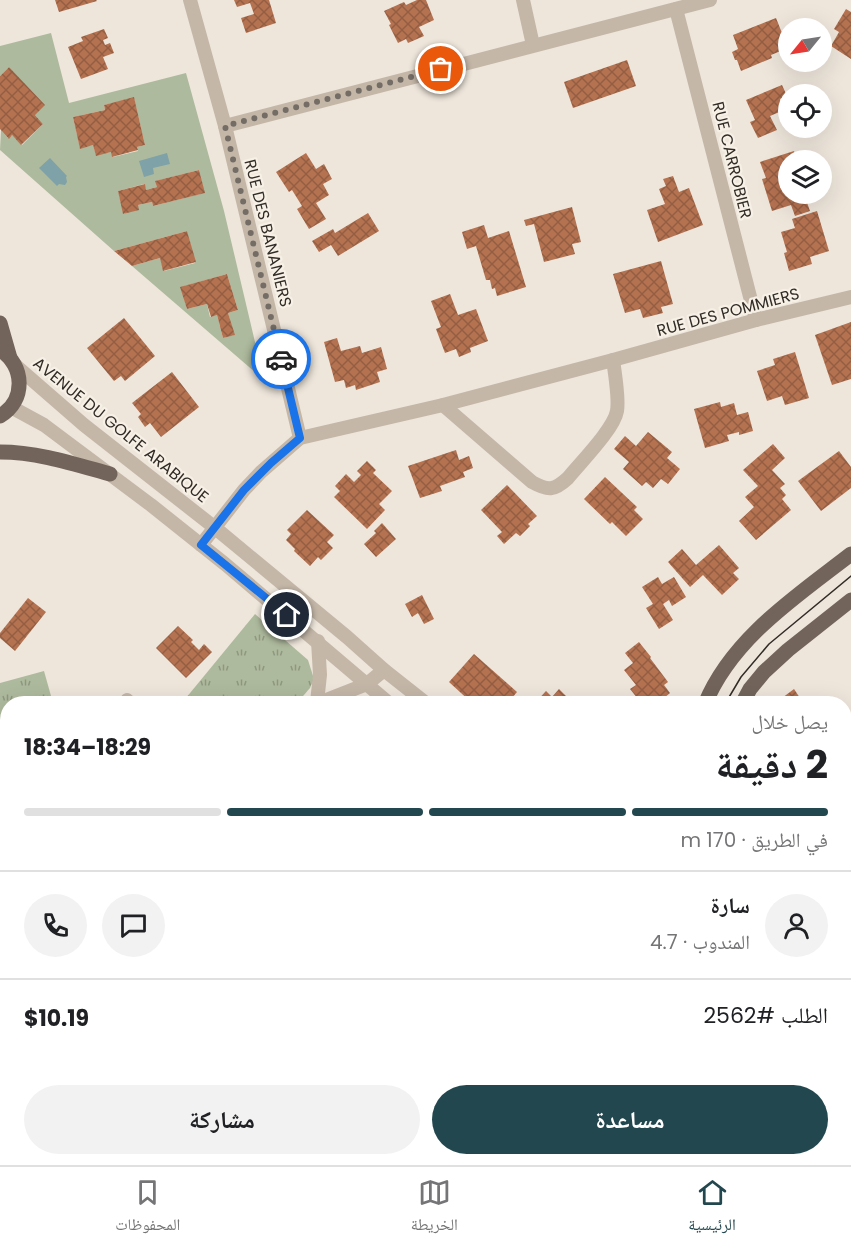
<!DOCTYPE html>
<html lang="ar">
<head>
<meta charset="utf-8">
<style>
	body { margin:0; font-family:Poppins,"Noto Naskh Arabic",sans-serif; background:#f2f2f2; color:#202124; direction:rtl; height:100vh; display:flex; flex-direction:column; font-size:22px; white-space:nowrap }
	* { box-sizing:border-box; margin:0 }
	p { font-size:20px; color:#757577 }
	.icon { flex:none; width:33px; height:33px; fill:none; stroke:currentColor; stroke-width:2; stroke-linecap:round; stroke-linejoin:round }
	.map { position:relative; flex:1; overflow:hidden; direction:ltr }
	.panel { position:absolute; left:0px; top:696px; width:852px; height:470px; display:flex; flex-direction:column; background:#fff; border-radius:24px 24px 0 0; box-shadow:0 6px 24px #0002; direction:rtl }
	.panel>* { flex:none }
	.needle { width:39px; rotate:240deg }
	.controls { position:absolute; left:778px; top:18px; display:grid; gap:12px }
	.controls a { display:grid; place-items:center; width:54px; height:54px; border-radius:50%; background:#fff; box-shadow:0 6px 24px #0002; font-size:30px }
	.pin { position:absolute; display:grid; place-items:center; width:51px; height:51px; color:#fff; margin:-26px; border:3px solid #fff; border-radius:50%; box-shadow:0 2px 6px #0007 }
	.courier { position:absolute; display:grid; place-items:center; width:60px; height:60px; margin:-30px; border:4px solid #1a73e8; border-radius:50%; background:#fff; color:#222; box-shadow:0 2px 8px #0007 }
	.overview em { font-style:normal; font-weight:700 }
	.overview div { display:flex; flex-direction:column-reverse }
	.overview { display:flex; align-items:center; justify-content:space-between; height:102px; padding:0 24px }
	h1 { font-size:39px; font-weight:700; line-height:45px }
	.bar { display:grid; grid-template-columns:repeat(4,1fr); gap:9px 6px; align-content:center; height:72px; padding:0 24px }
	.bar i { height:8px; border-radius:4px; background:#e0e0e0 }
	.bar .active { background:#23474e }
	.bar p { grid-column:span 4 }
	.line { display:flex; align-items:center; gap:15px; padding:0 24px; border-top:2px solid #e0e0e0 }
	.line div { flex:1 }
	.round { display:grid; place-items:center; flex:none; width:63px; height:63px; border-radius:32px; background:#f2f2f2 }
	.action { display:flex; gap:12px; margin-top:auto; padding:12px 24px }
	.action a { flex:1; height:69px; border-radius:36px; background:#23474e; color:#fff; font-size:24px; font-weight:700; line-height:69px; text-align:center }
	.action a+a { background:#f2f2f2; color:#202124 }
	.tab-bar { display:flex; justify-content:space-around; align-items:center; height:84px; border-top:2px solid #e0e0e0; background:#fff; font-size:16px; color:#757577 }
	.tab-bar a { display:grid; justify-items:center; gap:3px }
	.tab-bar .active { color:#23474e }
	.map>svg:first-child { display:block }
</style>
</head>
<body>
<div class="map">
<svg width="851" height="1165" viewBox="0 0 851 1165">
	<defs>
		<pattern id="grass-tufts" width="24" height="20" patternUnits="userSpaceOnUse" patternTransform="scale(1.5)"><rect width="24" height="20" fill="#aeba9d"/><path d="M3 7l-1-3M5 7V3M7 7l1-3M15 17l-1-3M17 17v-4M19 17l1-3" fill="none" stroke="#8e9780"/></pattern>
		<pattern id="building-cross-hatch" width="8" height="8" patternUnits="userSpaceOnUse" patternTransform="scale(1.5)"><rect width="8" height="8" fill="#b57251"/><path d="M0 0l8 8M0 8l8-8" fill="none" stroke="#945e43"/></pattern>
	</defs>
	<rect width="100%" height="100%" fill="#eee6db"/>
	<g fill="url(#grass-tufts)">
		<path d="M255,614L308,660L314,679L310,688L297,703L181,704Z"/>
		<path d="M44,671L53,703L8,704L7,752L0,754V683Z"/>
		<path d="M0,784L5,787L8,795L7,853L0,855Z"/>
		<path d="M326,1158H410L405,1165H333L325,1159Z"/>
	</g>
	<path fill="#aeba9d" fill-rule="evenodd" d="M51,33L69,103L186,73L224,211L264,380L132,266L160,258L164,271L195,263L187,231L114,251L0,150L1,130L8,138L12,135L22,145L43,124L35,115L9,67L0,76V46ZM134,98L145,145L137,147L138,151L113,157L111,152L96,155L93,145L80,148L73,117L105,110L104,105ZM199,170L204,193L153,206L152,202L138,205L124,214L118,191L144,184L146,190L157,187L156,181ZM227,274L238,310L228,313L234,335L223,338L217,315L210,317L207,304L187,309L181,287Z"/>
	<g fill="#7ea2a7">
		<path d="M167,153L170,164L153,168L154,174L144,177L139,161Z"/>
		<path d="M50,158L67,176L66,177L67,182L65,185L59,184L57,186L39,168Z"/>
	</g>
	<g fill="url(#building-cross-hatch)">
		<path d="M55,0H96L97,1L59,12Z"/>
		<path d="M234,0H269L276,23L246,33L241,18L254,14L250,3L237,7Z"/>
		<path d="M417,0H426L434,20L419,27L424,36L408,43L406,39L398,43L389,25L391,24L384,11L404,2L406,5Z"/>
		<path d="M846,9L851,12V59L831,46L839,32L834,29Z"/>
		<path d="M776,18L788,48L771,55L772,58L741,71L737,60H735L732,52L738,49L733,35Z"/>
		<path d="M104,29L108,38L103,40L105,45L110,43L114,53L103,57L108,69L81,79L68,47L83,41L81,37Z"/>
		<path d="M627,60L636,86L573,108L564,82Z"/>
		<path d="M9,67L45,105L35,115L43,124L21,145L12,135L9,139L0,129V76Z"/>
		<path d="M782,85L787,96L780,99L784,110L770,116L777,130L758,138L750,122L755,120L746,100Z"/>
		<path d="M134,97L145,145L137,147L138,150L112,157L111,152L96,156L93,145L80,149L73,117L105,110L104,105Z"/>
		<path d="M794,151L797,160H789V194H804L810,211L795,216L791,205L772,211L762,179L766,178L760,162Z"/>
		<path d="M306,153L316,169L324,164L332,179L323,184L329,195L316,203L326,219L309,229L297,209L302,206L292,190L289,192L276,172Z"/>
		<path d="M199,170L205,193L153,206L152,202L138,205L139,210L123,214L118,191L145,184L146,190L157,187L155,181Z"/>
		<path d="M673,176L679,192L689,188L703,225L658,242L647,210L665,204L659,189L666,186L663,179Z"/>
		<path d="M572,207L581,242L572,244L575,254L544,262L534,224L526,226L524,220Z"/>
		<path d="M817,211L829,251L810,257L812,264L789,271L784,253L787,252L781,232L795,228L792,219Z"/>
		<path d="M368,213L379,231L338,256L331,245L319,252L312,241L333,229L335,233Z"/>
		<path d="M484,225L488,238L509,231L526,287L497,296L495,288L492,289L490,280H486L476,246L467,249L462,232Z"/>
		<path d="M187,231L196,262L163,271L160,258L132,266L114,251Z"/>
		<path d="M661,261L673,304L661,307L663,313L643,318L640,309L625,313L613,274Z"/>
		<path d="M227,274L238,310L228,313L235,335L223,338L217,315L211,317L207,304L187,309L180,287Z"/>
		<path d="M450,294L458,315L476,309L488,341L470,348L471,352L459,357L456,349L445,353L436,329L441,327L431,301Z"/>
		<path d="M124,318L155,356L125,381L121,376L114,381L87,348Z"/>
		<path d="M851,322V379L832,385L815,335Z"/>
		<path d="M337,338L341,351L360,346L362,353L381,347L387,369L377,372L380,382L356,390L355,385L346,388L344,380L335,382L324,342Z"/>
		<path d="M795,352L809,398L785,405L782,396L767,401L757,371L775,365L773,359Z"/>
		<path d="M172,372L199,407L161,437L150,423L145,427L138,417L141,414L132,403Z"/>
		<path d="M720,402L721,407L734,403L737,415L748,412L753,431L739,435V432L727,435L729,441L705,448L694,409Z"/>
		<path d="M648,432L672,452L667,458L680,469L668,484L661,479L653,488L646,482L642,486L623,469L629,462L614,449L625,436L636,446Z"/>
		<path d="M773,444L785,458L772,470L785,484L780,488L786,495L782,499L791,510L756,540L739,521L754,507L745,497L758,486L743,470Z"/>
		<path d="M456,450L459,460L469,456L473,468L463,472L465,477L440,486L442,491L420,498L408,466Z"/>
		<path d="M839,451L851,467V488L821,511L798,481Z"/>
		<path d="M367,461L376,470L373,473L392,491L379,504L385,510L367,529L334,497L340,491L335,486L346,474L354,482L361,475L357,471Z"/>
		<path d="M605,477L637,507L634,510L643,519L626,536L612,522L610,524L584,499Z"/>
		<path d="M507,485L537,516L528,524L530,526L520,536L516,533L504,544L497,536L502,532L481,510Z"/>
		<path d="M307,510L334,535L327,542L333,548L321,560L318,557L310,566L294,551L295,549L286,540L291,534L287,530Z"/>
		<path d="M382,523L396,539L376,557L364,544L376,533L374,531Z"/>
		<path d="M719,545L739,568L733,573L739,579L722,595L703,575L690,587L668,562L682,549L696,565Z"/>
		<path d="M658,577L662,584L674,577L686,597L672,606L669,600L663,604L673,620L659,629L646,608L653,604L642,587Z"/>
		<path d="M422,595L434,619L424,624L418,613L412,617L405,604Z"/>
		<path d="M28,598L46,612L15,651L0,638V633Z"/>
		<path d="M178,626L193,640L191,642L199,650L204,644L212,652L186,678L156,648Z"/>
		<path d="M639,642L651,657L650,658L668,682L664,685L670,693L657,704H642L630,689L636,685L624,670L633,663L625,653Z"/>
		<path d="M474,654L517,692L507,704H473L449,682Z"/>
		<path d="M559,689L574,704H534L546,691L552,697Z"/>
		<path d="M794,689L804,704H774Z"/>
		<path d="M851,713V747L846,750L844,717Z"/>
		<path d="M848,858L851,861V888L844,893V861Z"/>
		<path d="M4,1135L8,1137V1158H17L24,1164L39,1158H47L50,1165H0V1140Z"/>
		<path d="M249,1158H259L268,1165H243Z"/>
		<path d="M607,1158H664L647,1165H612L608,1162Z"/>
	</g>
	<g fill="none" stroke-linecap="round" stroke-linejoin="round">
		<g stroke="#c4b7a8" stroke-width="14">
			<path d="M190,0L225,126L300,438"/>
			<path d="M523,0L533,45"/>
			<path d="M676,9L756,320"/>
			<path d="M225,126L710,0"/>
			<path d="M15,365L84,425L214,527L347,637L384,670L427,704"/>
			<path d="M443,405L532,482C548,491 554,491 568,478C580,463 614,429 617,411C619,400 615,373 613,360"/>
			<path d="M11,407L44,425L151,505L225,564L390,704"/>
			<path d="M201,545L244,490L261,472L300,438L443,405L613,360L756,320L851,297"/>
			<path d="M127,700L128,704"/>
			<path d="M317,702L320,675L318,641"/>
			<path d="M316,704L367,684L384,670"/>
			<path d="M844,782L851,776"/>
			<path d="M844,830L851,837"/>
			<path d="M0,870L8,867"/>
			<path d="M0,944L8,938"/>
			<path d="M0,953L8,976"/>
			<path d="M844,1097L851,1092"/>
			<path d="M0,1110L8,1100"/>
			<path d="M313,1158L321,1165"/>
			<path d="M548,1158L552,1161"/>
			<path d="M794,1158L800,1165"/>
			<path d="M821,1158L826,1165"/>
			<path d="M424,1165L430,1158"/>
		</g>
		<g stroke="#72645a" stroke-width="15">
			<path d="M0,323L10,358"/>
			<path d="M0,350C25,365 26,401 0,416"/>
			<path d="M0,452C38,452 74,464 110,474"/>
			<path d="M705,704C732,638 797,596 851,554"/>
			<path d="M742,704L750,689L764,672L788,650L851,600"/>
			<path d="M692,1165L694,1158"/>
			<path d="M726,1165L727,1158"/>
		</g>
		<g stroke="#322c27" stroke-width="1.5">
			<path d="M725,704L741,677L769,644L851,576"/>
			<path d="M711,1165V1158"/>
		</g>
	</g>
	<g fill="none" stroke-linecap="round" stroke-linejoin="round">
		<path stroke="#746d66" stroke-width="6" stroke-dasharray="0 10.8" d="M281,359L225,126L441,69"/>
		<path stroke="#1a73e8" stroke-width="8" d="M281,359L300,438L271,463L244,490L201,545L287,615"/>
	</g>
	<g text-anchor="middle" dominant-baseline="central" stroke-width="4.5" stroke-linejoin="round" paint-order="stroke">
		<g font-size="16" fill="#322c27" stroke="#f6f0e6">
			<text transform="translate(732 160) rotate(76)">RUE CARROBIER</text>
			<text transform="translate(268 233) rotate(76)">RUE DES BANANIERS</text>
			<text transform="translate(728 312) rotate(-15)">RUE DES POMMIERS</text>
			<text transform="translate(121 430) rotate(39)">AVENUE DU GOLFE ARABIQUE</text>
		</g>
	</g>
</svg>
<div class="controls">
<a><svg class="needle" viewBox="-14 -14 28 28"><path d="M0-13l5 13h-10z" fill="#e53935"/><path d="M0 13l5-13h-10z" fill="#757577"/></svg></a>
<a><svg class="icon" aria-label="locate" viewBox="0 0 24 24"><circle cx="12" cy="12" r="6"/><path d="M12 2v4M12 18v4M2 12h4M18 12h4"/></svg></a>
<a><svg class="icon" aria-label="layers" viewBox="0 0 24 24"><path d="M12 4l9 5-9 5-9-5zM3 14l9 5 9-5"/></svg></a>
</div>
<div class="pin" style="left:441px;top:69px;background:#ea580c"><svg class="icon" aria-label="bag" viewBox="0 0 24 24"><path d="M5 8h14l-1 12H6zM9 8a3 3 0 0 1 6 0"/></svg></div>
<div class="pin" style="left:287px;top:615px;background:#1f2937"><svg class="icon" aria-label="home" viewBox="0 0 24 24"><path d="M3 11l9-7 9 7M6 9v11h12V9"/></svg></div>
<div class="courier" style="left:281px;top:359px"><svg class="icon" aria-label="car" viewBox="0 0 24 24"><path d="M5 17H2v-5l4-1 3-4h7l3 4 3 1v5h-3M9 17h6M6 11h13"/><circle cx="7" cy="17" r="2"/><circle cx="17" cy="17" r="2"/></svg></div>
<section class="panel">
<div class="overview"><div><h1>2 دقيقة</h1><p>يصل خلال</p></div><em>18:29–18:34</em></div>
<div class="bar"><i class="active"></i><i class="active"></i><i class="active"></i><i></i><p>في الطريق · 170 m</p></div>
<div class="line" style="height:108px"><a class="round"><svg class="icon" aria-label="person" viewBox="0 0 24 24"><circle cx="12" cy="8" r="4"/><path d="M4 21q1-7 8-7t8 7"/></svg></a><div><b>سارة</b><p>المندوب · 4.7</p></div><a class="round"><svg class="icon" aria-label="chat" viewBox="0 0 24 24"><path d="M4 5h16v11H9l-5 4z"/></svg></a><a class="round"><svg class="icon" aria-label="phone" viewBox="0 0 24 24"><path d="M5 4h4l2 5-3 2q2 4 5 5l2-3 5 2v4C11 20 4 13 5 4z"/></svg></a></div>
<div class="line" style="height:78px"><div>الطلب #2562</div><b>$10.19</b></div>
<div class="action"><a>مساعدة</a><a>مشاركة</a></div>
</section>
</div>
<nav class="tab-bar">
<a class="active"><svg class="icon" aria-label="home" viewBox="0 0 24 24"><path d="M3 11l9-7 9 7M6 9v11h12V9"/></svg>الرئيسية</a>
<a><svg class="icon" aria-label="map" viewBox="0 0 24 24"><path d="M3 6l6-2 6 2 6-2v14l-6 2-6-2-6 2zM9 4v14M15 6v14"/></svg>الخريطة</a>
<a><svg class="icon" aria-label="saved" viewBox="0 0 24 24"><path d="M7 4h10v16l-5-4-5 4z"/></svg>المحفوظات</a>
</nav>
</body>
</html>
